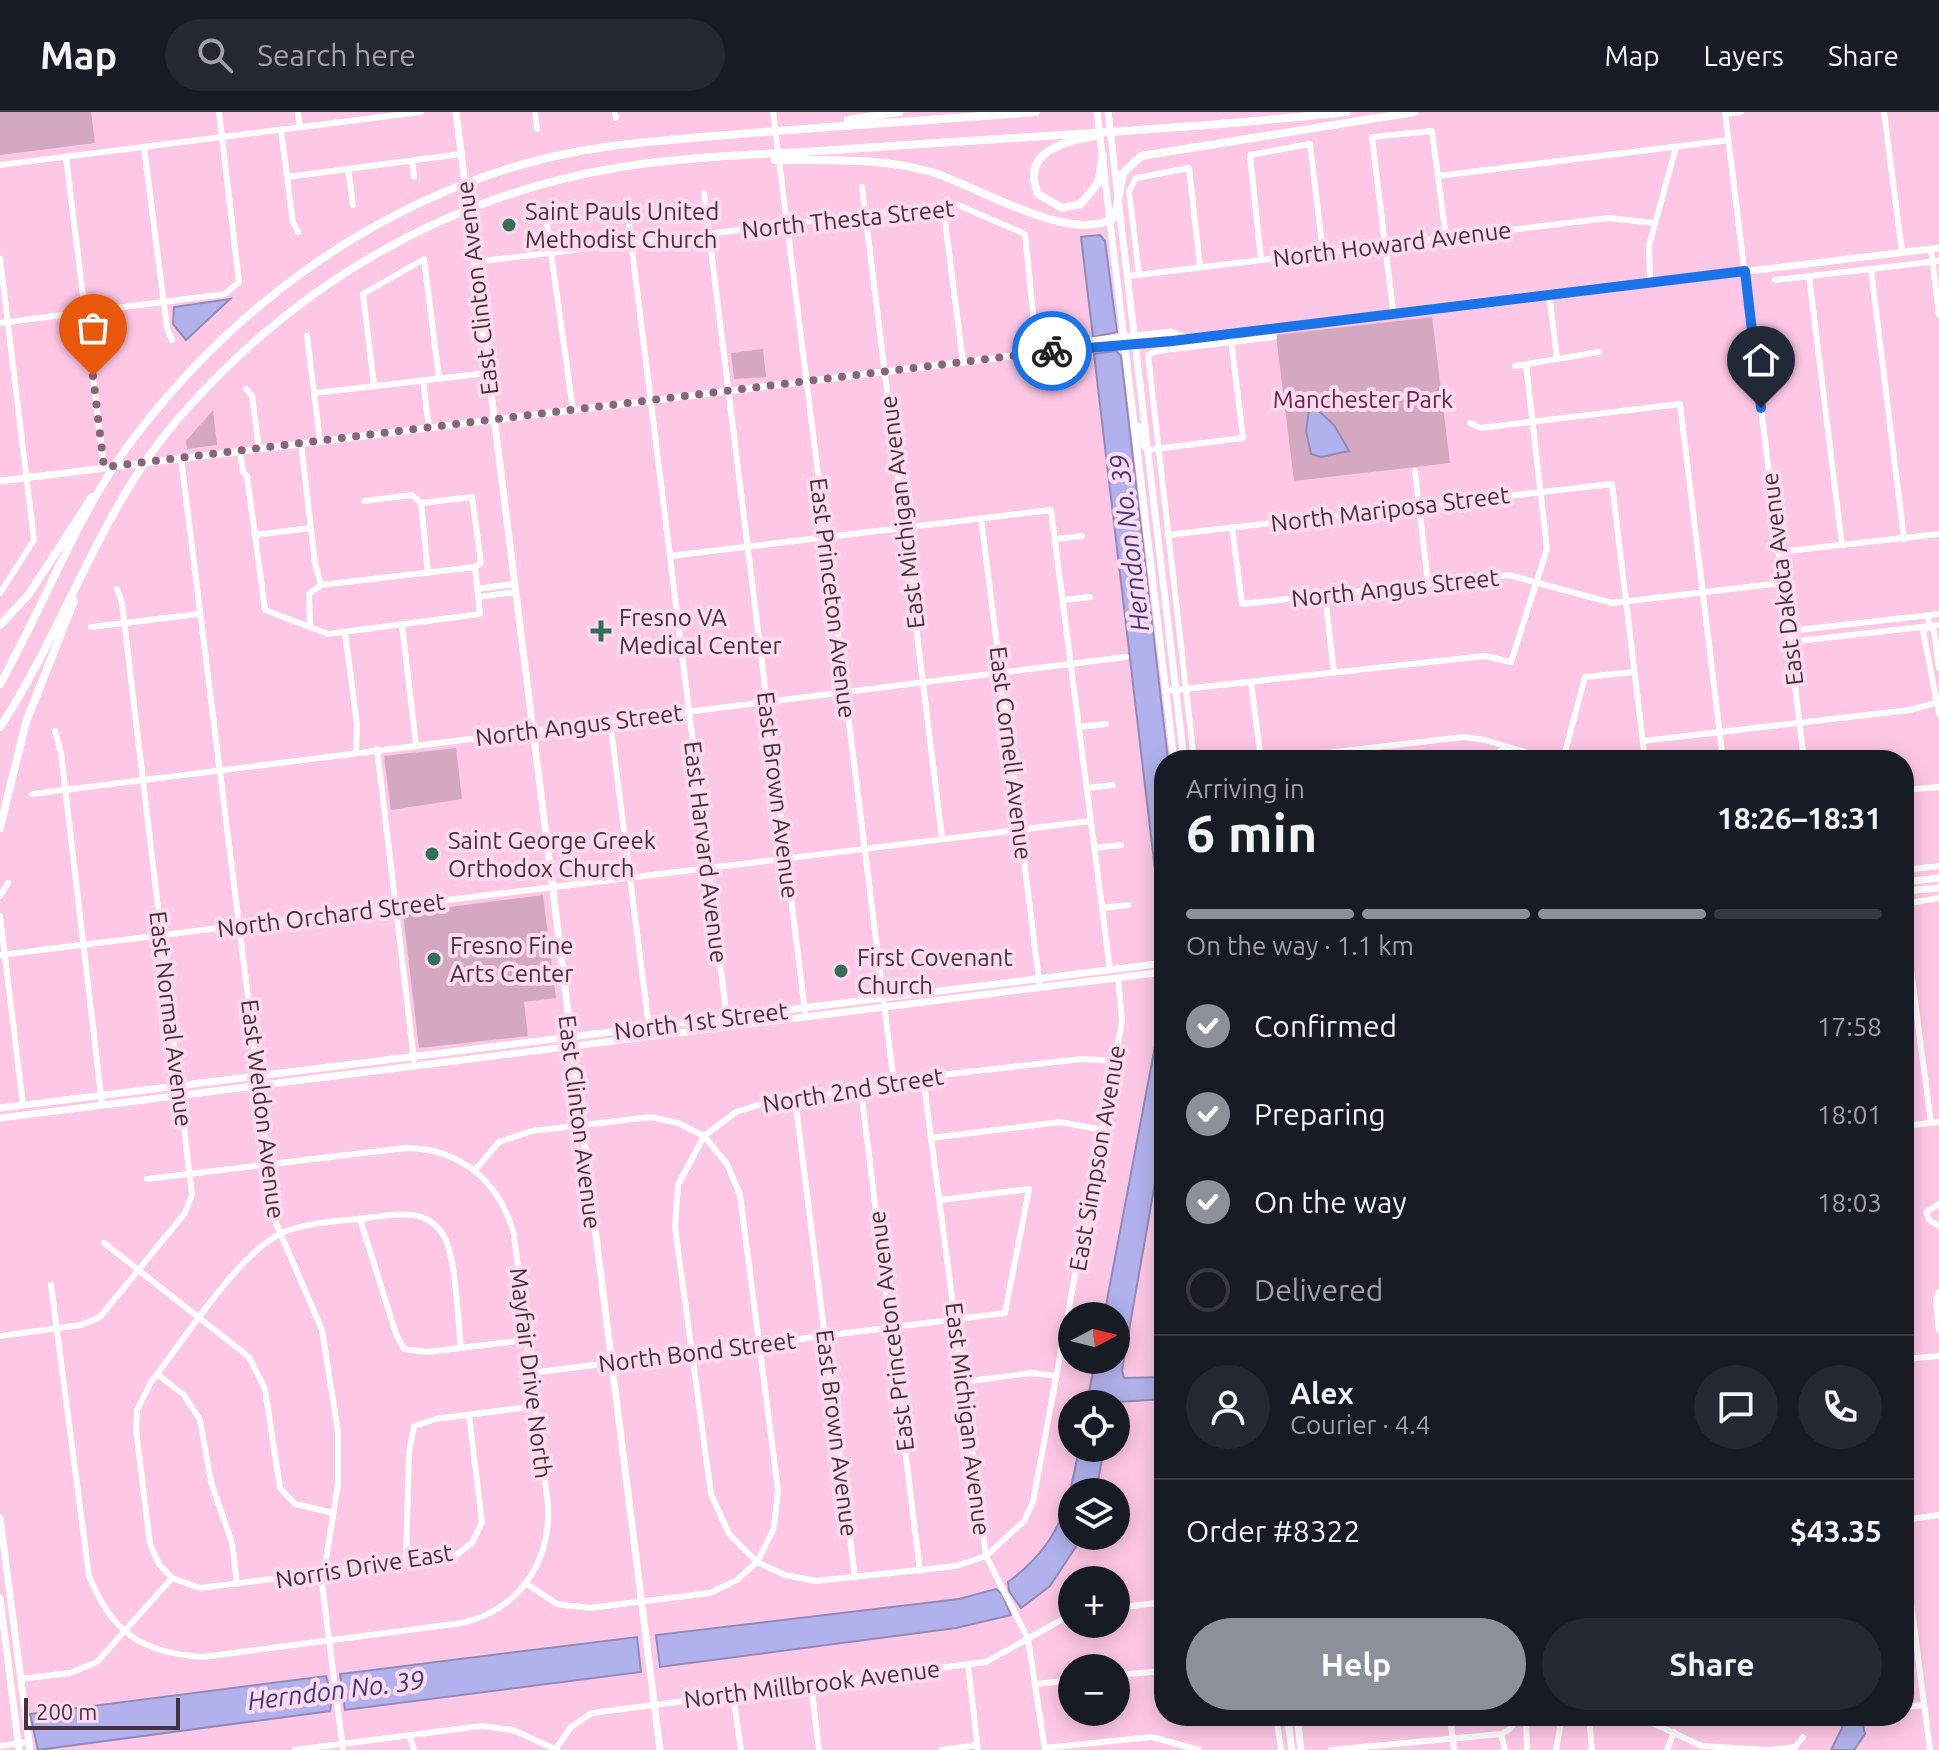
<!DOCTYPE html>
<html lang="en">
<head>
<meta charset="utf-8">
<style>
	body { margin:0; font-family:Ubuntu,sans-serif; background:#242831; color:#f1f3f6; height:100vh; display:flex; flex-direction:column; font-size:30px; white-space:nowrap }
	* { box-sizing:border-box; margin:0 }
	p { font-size:26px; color:#9ea1a6 }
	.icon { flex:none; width:44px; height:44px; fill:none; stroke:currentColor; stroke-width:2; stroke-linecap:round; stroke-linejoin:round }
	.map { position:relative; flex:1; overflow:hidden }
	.details { position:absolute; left:1154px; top:638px; width:760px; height:976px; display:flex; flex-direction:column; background:#171b24; border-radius:32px; box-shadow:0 4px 20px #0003 }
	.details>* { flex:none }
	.needle { width:52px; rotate:83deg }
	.tools { position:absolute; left:1058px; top:1190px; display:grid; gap:16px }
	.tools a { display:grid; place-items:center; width:72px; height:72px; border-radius:50%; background:#171b24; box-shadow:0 4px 20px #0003; font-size:40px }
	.scale { position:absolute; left:24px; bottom:20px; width:156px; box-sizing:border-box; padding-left:8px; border:4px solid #46313d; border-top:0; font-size:22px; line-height:28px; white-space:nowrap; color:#46313d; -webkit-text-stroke:6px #fddbee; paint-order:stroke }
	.pin { position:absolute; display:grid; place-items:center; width:68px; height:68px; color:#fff; margin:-82px -34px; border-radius:50% 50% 50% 0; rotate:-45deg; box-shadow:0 0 8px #0007 }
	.pin .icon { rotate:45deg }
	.courier { position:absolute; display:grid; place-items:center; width:80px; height:80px; margin:-40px; border:6px solid #1a73e8; border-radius:50%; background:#fff; color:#222; box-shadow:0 2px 10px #0007 }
	.headline em { font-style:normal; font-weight:600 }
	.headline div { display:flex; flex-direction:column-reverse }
	.headline { display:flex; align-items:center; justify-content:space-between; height:136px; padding:0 32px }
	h1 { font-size:52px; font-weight:600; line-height:60px }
	.bar { display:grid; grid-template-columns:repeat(4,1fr); gap:12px 8px; align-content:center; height:96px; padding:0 32px }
	.bar i { height:10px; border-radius:6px; background:#363941 }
	.bar .current { background:#8c9099 }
	.bar p { grid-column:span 4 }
	.line { display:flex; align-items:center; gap:20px; padding:0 32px; border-top:2px solid #363941 }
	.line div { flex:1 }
	.round { display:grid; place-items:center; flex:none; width:84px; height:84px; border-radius:42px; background:#242831 }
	ol { padding:0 32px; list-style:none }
	li { display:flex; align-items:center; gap:24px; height:88px }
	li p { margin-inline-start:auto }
	li .icon { padding:8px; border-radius:50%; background:#8c9099; color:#fff; stroke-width:4 }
	li:last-child { color:#9ea1a6 }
	li i { width:44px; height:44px; border:4px solid #363941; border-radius:50% }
	.button { display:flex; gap:16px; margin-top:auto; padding:16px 32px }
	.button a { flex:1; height:92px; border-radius:48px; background:#8c9099; color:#fff; font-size:32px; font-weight:600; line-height:92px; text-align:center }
	.button a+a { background:#242831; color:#f1f3f6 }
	header { display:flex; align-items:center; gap:48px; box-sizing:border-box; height:112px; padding:0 40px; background:#171b24; border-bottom:2px solid #363941 }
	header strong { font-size:38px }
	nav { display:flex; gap:44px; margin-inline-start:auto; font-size:28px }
	.search { width:560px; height:72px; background:#242831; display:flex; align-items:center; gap:20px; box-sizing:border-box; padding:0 28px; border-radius:44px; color:#9ea1a6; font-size:30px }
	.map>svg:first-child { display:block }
</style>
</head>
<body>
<header>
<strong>Map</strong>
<div class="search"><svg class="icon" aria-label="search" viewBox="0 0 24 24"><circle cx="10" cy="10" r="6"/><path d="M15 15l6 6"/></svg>Search here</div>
<nav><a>Map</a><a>Layers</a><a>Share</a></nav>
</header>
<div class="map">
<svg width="1939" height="1638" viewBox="0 0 1939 1638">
	<rect width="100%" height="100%" fill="#fec7e6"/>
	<g fill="#d3a8c0">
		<path d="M0,0H91L95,31L0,43Z"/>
		<path d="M1432,205L1450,351L1294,369L1276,223Z"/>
		<path d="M763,237L766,265L734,267L731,241Z"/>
		<path d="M213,298L217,333L187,337L186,329Z"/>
		<path d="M456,636L462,687L391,698L384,644Z"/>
		<path d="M543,783L556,886L524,890L528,924L419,936L403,801Z"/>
	</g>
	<g fill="#b1b2ed" stroke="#918bb8" stroke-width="2">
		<path d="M1100,123L1105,129L1117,220L1093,225L1081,125Z"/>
		<path d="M230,187L186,228L173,212L174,195Z"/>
		<path d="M1116,239L1121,244L1168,648H1164V834L1094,242Z"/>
		<path d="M1310,291L1334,313L1349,339L1321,345L1311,342L1306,319Z"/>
		<path d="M1164,867V1020L1122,1258L1124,1266L1164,1265V1287L1087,1292L1095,1248H1116V1204H1104L1156,929Z"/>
		<path d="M1079,1336H1104L1096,1380H1072V1424H1083L1050,1474L1021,1496L1009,1479L1008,1470C1059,1433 1068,1396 1079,1336Z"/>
		<path d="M996,1477L1002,1482L1011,1503L956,1516L660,1555L656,1523L959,1487Z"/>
		<path d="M637,1525L641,1560L345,1598L340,1562Z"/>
		<path d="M326,1564L332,1586L330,1599L38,1638L30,1602Z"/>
		<path d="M1840,1604H1861L1865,1622L1854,1638H1831L1842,1616Z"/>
	</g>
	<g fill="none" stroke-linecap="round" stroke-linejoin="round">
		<g stroke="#fff" stroke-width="6">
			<path d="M298,0L300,15"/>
			<path d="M535,0L537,17"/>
			<path d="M615,0L616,6"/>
			<path d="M773,0L894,972"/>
			<path d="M1725,0L1804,648"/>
			<path d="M1884,0L1902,140"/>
			<path d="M1725,2L1741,0"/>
			<path d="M281,18L293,111L298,120"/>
			<path d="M144,35L167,216L172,228"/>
			<path d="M66,45L104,355"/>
			<path d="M412,49L414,65"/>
			<path d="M0,53L421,0"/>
			<path d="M348,57L353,93"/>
			<path d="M1438,64L1729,28"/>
			<path d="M287,65L461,42"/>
			<path d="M862,75L942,726"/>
			<path d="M704,81L805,899"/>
			<path d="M626,88L728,915"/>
			<path d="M943,93L963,250"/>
			<path d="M546,105L573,298"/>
			<path d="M1931,137L1939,203"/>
			<path d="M0,146L34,428L0,481"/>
			<path d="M1261,148L1250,43L1310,32L1323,140"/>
			<path d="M474,150L956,92L1025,122L1037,241"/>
			<path d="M1871,157L1904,427"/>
			<path d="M1139,163L1129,79L1136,66L1189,56L1200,154"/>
			<path d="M1129,164L1609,106L1654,111"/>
			<path d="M1809,164L1842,433"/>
			<path d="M1775,168L1939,149"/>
			<path d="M1650,169L1649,134L1676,35"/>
			<path d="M1549,181L1557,246"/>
			<path d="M1393,199L1372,25L1432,19L1446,125"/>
			<path d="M0,211L225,182L239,170L219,0"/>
			<path d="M307,224L320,329"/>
			<path d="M1515,254L1599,240"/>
			<path d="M423,268L429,316"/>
			<path d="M374,273L363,182L424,147L439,266"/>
			<path d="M246,277L252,284L259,337"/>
			<path d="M315,281L488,261"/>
			<path d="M1470,311L1481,316L1680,292L1723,648"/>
			<path d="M1155,337L1243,326L1231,227"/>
			<path d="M240,339L243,360L247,364L265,498L328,522L480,502L475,455L321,473L315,451L301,331"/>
			<path d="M181,346L276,1111L322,1218L338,1320V1373L322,1472L343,1638"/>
			<path d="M1415,359L1428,471"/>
			<path d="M364,389L412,383L421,391L472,385L481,451L475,455"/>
			<path d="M421,391L428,461"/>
			<path d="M981,406L1040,876"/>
			<path d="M1232,415L1242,492L1509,463L1612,491L1782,471"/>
			<path d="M254,423L311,416"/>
			<path d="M1167,423L1612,372L1645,648"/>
			<path d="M1055,427L1082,424"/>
			<path d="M1778,440L1939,422"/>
			<path d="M670,444L1051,398L1110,858"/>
			<path d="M477,477L514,472"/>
			<path d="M1325,483L1334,561"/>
			<path d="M478,485L515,480"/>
			<path d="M1063,488L1090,485"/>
			<path d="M1928,503L1929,514L1934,519L1939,556"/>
			<path d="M402,513L416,633"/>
			<path d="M1929,514L1923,519L1939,602"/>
			<path d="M91,515L199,502"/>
			<path d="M310,515L309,482L321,473"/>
			<path d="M345,520L357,613L356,640"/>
			<path d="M1789,525L1798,518L1939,502"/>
			<path d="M1789,525L1799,529L1939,513"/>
			<path d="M1251,570L1261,648"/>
			<path d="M1166,579L1485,544L1511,550L1547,437L1526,253"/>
			<path d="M610,609L649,915"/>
			<path d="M1079,615L1106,612"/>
			<path d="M55,619L61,641L102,992"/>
			<path d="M1643,629L1910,598L1939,590"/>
			<path d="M377,637L414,948"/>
			<path d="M1194,648L1148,243L1157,239L1274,225"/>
			<path d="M1265,648L1464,625L1485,628L1552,648"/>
			<path d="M1497,648V641L1507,635"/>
			<path d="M1563,648L1585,565L1634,560"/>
			<path d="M1087,676L1113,673"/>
			<path d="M1904,678L1939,675"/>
			<path d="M32,682L1126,545"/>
			<path d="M1094,736L1121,733"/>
			<path d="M1904,758L1939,754"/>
			<path d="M0,784L8,771"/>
			<path d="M1904,792L1939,786"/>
			<path d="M1102,796L1128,793"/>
			<path d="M0,804L23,993"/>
			<path d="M1904,805L1931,1011"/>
			<path d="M0,843L1091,709"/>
			<path d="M923,965L986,1444L1028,1527L1045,1638"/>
			<path d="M861,978L920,1459"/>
			<path d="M795,986L855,1466"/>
			<path d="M1904,1014L1939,1010"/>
			<path d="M704,1024L727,1052L740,1083L778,1378L774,1416L757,1450L729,1422L711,1382L675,1115L678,1073Z"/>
			<path d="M931,1026L1060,1010L1103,1018"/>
			<path d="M475,1058L499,1030L532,1019L651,1005L678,1011L704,1024L736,1000L774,988L861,978L923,965L1082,947L1115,949"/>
			<path d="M1939,1092L1926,1100L1929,1108L1939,1114"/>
			<path d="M360,1107L396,1222L404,1237L427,1240L526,1228"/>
			<path d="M104,1131L249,1245L265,1277L280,1376L295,1392L333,1401"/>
			<path d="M51,1173L89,1464C112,1521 142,1541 203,1545L462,1511C519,1498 551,1450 548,1393L514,1123C500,1069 460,1036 405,1036L147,1067"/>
			<path d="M1939,1180L1936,1188L1939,1218"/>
			<path d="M0,1224L81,1213L100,1205L185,1101L192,1083L122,491L117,477"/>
			<path d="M461,1235C457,1206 457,1144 442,1121C426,1097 399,1102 375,1105C345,1109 312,1109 284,1120C240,1138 182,1231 151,1270L137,1298L136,1318L150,1432L159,1452L172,1466L200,1476L455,1444L472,1431L482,1410L469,1303"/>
			<path d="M1904,1247L1939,1244"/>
			<path d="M531,1261L1005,1201L1029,1077L940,1088"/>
			<path d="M157,1262L184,1283L200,1308L211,1370L232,1431L237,1472"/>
			<path d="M962,1270L1031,1261L1057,1264"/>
			<path d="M1904,1408L1939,1403"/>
			<path d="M1904,1437L1930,1638"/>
			<path d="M406,1451L409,1341L414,1314L436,1307L536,1294"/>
			<path d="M527,1472L557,1492L589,1496L710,1481L737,1468L757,1450L785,1463L816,1469L956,1454L986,1444L1024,1409L1033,1390L1122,909L1118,866"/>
			<path d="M1116,1496L1164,1490"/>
			<path d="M968,1553L978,1638"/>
			<path d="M1116,1563L1164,1559"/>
			<path d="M20,1567L70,1561L97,1550L172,1466"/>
			<path d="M1037,1572L1072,1568"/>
			<path d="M811,1573L819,1638"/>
			<path d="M733,1582L741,1638"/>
			<path d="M1904,1595L1924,1593"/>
			<path d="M1276,1604L1281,1638"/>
			<path d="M1450,1604L1454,1638"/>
			<path d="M1526,1604L1527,1638"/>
			<path d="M1589,1604L1592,1638"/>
			<path d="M1637,1604L1702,1634L1767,1638"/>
			<path d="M1611,1605L1622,1604"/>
			<path d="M1501,1622L1505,1638"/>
			<path d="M410,1625L414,1638"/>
			<path d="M0,1634L28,1630"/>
			<path d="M1795,1635L1803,1625"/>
			<path d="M1045,1636L1152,1625L1199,1638"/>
			<path d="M295,1638L481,1614L513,1618L557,1638"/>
			<path d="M555,1638L571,1615L592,1601L986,1550L1072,1502"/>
			<path d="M941,1638L977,1633"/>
			<path d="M1331,1638L1501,1622L1510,1617L1518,1607"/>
			<path d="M1556,1638L1562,1604"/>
			<path d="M1667,1638L1674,1620"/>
			<path d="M1770,1638L1795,1635"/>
		</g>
		<g stroke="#fff" stroke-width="7">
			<path d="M456,0L660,1638"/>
			<path d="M1097,0L1174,648"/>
			<path d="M1108,0L1184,648"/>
			<path d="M1063,237L1072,231L1171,220L1184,225"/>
			<path d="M1140,315L1144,334L1150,338"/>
			<path d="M0,369L1061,238L1137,233L1939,136"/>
			<path d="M1904,770L1939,766"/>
			<path d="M1904,779L1939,776"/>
			<path d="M0,996L1164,851"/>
			<path d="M0,1006L1164,860"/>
			<path d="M0,1406L30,1638"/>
			<path d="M0,1486L19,1638"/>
			<path d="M1287,1604L1292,1638"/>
			<path d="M1297,1604L1301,1638"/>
		</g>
		<g stroke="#fff" stroke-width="8">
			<path d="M848,8L899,0"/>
			<path d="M1098,23C1066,30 1020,38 1038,82L1062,96L1081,92L1098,71L1103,44"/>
			<path d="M775,48C826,48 878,46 928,59C973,71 1071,135 1115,105L1123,61L1141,44L1414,0"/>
			<path d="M0,513L29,482L92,385"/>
			<path d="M0,572C44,494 75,407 128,334C230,196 375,89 543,47C603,32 667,28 728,23C831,14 933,8 1036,0"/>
			<path d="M0,615C65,517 99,399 177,308C292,175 441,86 615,56C691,43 771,43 848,37C1014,25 1181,18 1347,0"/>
			<path d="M0,716L26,610L74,489"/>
		</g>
	</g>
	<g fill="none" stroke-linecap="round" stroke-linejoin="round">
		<path stroke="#866678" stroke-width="8" stroke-dasharray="0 14.4" d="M93,264L104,355L1052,239"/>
		<path stroke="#1a73e8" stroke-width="10" d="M1052,239L1172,229L1745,159L1761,296"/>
	</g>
	<g fill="#366f56" stroke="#fddbee" stroke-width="3">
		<circle cx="509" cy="113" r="8"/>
		<path d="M597 507h8v8h8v8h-8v8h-8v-8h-8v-8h8z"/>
		<circle cx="432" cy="742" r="8"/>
		<circle cx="434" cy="847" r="8"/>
		<circle cx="841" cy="859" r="8"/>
	</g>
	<g text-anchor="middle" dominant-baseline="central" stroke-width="8" stroke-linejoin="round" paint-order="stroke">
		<g font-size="24" fill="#46313d" stroke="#fddbee" text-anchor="start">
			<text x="525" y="99">Saint Pauls United<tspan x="525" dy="28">Methodist Church</tspan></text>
			<text x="619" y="505">Fresno VA<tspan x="619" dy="28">Medical Center</tspan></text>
			<text x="448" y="728">Saint George Greek<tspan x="448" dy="28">Orthodox Church</tspan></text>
			<text x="450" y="833">Fresno Fine<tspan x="450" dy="28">Arts Center</tspan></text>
			<text x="857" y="845">First Covenant<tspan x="857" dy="28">Church</tspan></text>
		</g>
		<g font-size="24" fill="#46313d" stroke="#fddbee">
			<text transform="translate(848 107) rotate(-6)">North Thesta Street</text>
			<text transform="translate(1392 132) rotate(-7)">North Howard Avenue</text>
			<text transform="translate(477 176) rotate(-97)">East Clinton Avenue</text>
			<text transform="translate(1390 397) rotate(-7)">North Mariposa Street</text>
			<text transform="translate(902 400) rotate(-97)">East Michigan Avenue</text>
			<text transform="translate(1782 467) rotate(-97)">East Dakota Avenue</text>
			<text transform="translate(1395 476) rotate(-6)">North Angus Street</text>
			<text transform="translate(833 486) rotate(83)">East Princeton Avenue</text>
			<text transform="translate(579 613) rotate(-7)">North Angus Street</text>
			<text transform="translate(1011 641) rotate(83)">East Cornell Avenue</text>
			<text transform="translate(778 683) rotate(83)">East Brown Avenue</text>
			<text transform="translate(706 740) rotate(83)">East Harvard Avenue</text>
			<text transform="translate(331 803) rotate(-7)">North Orchard Street</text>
			<text transform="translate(171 907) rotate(83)">East Normal Avenue</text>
			<text transform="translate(701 909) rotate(-7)">North 1st Street</text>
			<text transform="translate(853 978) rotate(-9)">North 2nd Street</text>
			<text transform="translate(263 997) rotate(83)">East Weldon Avenue</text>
			<text transform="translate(580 1010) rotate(83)">East Clinton Avenue</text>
			<text transform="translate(1097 1046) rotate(-80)">East Simpson Avenue</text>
			<text transform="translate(891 1219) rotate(-97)">East Princeton Avenue</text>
			<text transform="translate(697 1240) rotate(-7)">North Bond Street</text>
			<text transform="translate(531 1261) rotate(83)">Mayfair Drive North</text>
			<text transform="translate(968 1307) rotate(83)">East Michigan Avenue</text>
			<text transform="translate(837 1321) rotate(83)">East Brown Avenue</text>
			<text transform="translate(364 1454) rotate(-9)">Norris Drive East</text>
			<text transform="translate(812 1572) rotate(-7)">North Millbrook Avenue</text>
		</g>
		<g font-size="24" fill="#682350" stroke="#fddbee">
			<text x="1363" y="287">Manchester Park</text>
		</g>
		<g font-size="26" font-style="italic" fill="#3f397e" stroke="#fddbee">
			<text transform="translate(1129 431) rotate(-97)">Herndon No. 39</text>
			<text transform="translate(336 1578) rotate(-7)">Herndon No. 39</text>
		</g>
	</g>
</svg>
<div class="tools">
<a><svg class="needle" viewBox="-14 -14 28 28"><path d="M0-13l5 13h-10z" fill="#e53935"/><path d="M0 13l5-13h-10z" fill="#9ea1a6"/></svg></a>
<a><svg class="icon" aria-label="locate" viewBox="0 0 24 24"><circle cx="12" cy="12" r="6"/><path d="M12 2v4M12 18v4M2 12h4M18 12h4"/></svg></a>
<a><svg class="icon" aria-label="layers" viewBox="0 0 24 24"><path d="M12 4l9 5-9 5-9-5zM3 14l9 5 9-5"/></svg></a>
<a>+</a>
<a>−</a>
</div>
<div class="scale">200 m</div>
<div class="pin" style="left:93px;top:264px;background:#ea580c"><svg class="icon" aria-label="bag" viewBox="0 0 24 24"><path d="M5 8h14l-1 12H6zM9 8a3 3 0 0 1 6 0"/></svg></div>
<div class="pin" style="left:1761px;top:296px;background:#1f2937"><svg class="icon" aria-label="home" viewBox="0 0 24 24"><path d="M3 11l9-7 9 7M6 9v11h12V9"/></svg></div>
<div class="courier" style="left:1052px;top:239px"><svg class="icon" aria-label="bike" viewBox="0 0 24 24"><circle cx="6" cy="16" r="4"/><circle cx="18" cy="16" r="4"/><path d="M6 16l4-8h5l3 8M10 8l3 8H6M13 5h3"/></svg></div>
<section class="details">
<div class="headline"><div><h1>6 min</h1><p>Arriving in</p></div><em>18:26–18:31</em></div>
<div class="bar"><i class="current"></i><i class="current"></i><i class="current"></i><i></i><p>On the way · 1.1 km</p></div>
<ol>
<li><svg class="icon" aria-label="check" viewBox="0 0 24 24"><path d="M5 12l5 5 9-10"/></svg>Confirmed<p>17:58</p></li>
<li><svg class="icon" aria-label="check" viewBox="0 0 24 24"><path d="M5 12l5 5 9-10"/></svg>Preparing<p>18:01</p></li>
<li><svg class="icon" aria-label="check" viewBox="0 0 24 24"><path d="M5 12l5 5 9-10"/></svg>On the way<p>18:03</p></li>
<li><i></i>Delivered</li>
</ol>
<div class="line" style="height:144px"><a class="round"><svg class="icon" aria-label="person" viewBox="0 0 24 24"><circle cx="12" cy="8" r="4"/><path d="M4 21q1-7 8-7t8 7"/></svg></a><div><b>Alex</b><p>Courier · 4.4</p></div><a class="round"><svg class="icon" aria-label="chat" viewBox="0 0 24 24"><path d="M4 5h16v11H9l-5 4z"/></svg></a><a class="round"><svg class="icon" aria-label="phone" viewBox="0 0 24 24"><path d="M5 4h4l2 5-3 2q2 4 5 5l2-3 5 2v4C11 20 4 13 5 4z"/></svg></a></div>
<div class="line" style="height:104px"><div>Order #8322</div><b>$43.35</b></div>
<div class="button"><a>Help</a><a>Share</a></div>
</section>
</div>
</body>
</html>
